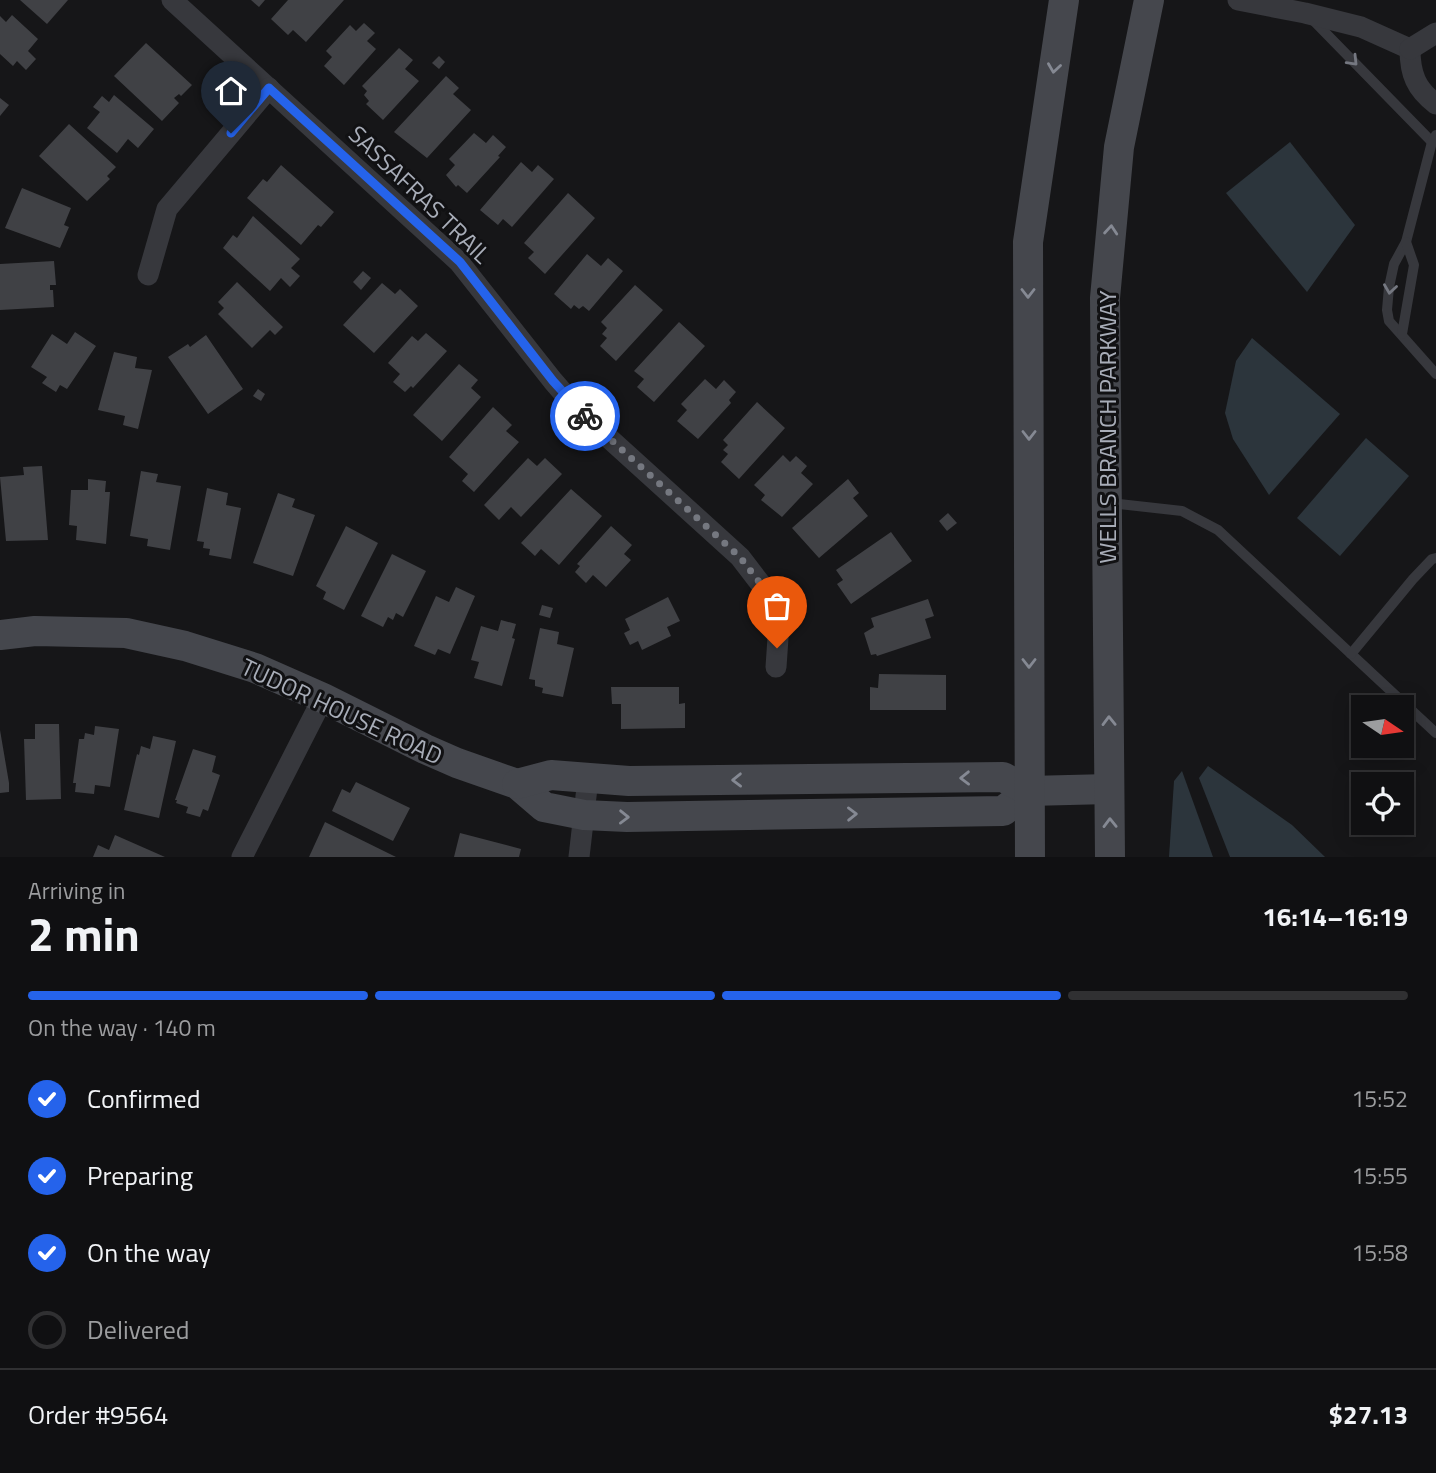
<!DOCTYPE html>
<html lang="en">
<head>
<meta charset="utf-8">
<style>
	body { margin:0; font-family:"Titillium Web",sans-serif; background:#19191b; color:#f1f3f6; height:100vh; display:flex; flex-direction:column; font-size:26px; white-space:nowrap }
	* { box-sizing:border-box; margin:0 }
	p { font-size:23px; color:#9c9d9f }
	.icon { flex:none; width:38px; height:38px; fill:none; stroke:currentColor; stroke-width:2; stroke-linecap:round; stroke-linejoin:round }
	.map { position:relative; height:857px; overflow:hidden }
	.sheet { display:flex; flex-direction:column; background:#101012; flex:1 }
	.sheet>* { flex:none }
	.needle { width:46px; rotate:103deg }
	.fabs { position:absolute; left:1351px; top:695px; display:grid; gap:14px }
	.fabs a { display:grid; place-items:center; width:63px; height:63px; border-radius:0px; background:#101012; box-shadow:0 4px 18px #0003,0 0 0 2px #303032; font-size:35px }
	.pin { position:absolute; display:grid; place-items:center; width:60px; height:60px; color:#fff; margin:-72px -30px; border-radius:50% 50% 50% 0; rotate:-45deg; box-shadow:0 0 7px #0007 }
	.pin .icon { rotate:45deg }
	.courier { position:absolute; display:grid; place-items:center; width:70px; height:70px; margin:-35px; border:5px solid #2563eb; border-radius:50%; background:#fff; color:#222; box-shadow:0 2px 9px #0007 }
	.head em { font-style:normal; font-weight:700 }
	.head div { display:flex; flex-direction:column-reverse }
	.head { display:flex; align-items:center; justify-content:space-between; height:119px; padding:0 28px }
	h1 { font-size:46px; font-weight:700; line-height:52px }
	.bar { display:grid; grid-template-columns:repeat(4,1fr); gap:10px 7px; align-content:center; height:84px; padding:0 28px }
	.bar i { height:9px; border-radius:5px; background:#303032 }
	.bar .selected { background:#2563eb }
	.bar p { grid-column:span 4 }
	.line { display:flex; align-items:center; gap:18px; padding:0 28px; border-top:2px solid #303032 }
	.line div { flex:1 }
	ol { padding:0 28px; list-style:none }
	li { display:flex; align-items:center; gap:21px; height:77px }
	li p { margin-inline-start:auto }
	li .icon { padding:7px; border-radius:50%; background:#2563eb; color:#fff; stroke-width:4 }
	li:last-child { color:#9c9d9f }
	li i { width:38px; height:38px; border:4px solid #303032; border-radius:50% }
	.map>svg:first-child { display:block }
</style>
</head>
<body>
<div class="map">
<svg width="1436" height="857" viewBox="0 0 1436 857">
	<rect width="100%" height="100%" fill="#161618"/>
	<g fill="#2c353c">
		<path d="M1290,142L1355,225L1307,292L1226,193Z"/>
		<path d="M1252,338L1340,414L1269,495L1233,439L1225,413L1236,361Z"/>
		<path d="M1366,438L1409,476L1340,556L1297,518Z"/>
		<path d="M1208,766L1292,825L1325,857H1230L1199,778Z"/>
		<path d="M1182,771L1213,857H1169L1174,781Z"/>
	</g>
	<g fill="#404145">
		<path d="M20,0H68L47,24Z"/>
		<path d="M251,0H265L259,7Z"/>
		<path d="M288,0H344L306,42L293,30L288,35L271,19Z"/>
		<path d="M12,15L38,39L28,51L36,59L26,70L17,61L13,66L0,54V16L6,22Z"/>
		<path d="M364,23L375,33L367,41L376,49L344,85L324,66L332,57L326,51L350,25L356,31Z"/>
		<path d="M146,43L192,85L181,96L179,94L174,98L179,103L162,121L114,76Z"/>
		<path d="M399,48L413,60L405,69L419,81L383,120L366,104L369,101L364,95L367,91L362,86Z"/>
		<path d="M439,56L445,62L439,69L432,63Z"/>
		<path d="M446,76L459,88L453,94L471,110L427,158L394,132Z"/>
		<path d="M114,95L154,129L138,148L128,139L117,153L87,128L100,112L93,107L102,96L109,102Z"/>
		<path d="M0,98L9,105L0,116Z"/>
		<path d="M69,124L116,167L107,176L110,179L87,201L39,156Z"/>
		<path d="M474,133L486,143L493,135L506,147L498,156L500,157L467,193L458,185L456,187L446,175L455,165L449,159Z"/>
		<path d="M521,162L532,172L538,165L554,179L512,227L503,219L498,225L480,210Z"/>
		<path d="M281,165L334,212L321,227L318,225L301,245L247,198L263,179L267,182Z"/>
		<path d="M22,188L71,208L64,225L69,227L60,248L5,228Z"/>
		<path d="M568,193L595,218L545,274L528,258L534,252L524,243Z"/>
		<path d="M253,216L300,259L291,268L300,276L290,287L281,278L270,291L223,248L233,235L237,238Z"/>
		<path d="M587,254L601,266L608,258L623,271L589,311L583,306L579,309L574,305L571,309L554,294Z"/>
		<path d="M54,261L56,285H50V290H53L54,307L0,310V264Z"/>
		<path d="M363,271L371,278L361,290L353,282Z"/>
		<path d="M237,282L283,327L275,335L270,330L252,348L218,314L224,308L218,302Z"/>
		<path d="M382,283L395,294L400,289L418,306L374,353L343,325Z"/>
		<path d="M635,285L663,310L616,361L600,346L607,338L602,334L607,328L601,322Z"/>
		<path d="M679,322L705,346L654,402L637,387L644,379L634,371Z"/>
		<path d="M75,332L96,346L67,389L60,385L56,392L42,383L47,377L31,367L52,334L67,344Z"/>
		<path d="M426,333L447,351L413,388L411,386L405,392L393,382L400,374L388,363L412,336L418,341Z"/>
		<path d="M206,335L243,389L208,414L168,357L188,344L190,347Z"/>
		<path d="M114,352L137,357L135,368L152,370L138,429L123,425L125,416L98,410Z"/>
		<path d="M459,364L478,380L471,388L481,397L442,441L413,415Z"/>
		<path d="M705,379L716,389L724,380L736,392L729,400L731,403L698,439L677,421L687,410L681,404Z"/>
		<path d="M258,389L265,394L261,401L253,396Z"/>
		<path d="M757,402L785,428L739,479L721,462L728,454L723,450L728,445L723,440Z"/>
		<path d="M493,407L512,425L506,431L519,442L474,492L462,481L468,474L449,457Z"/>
		<path d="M783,455L790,462L796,456L807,466L801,473L813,484L782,517L761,500L765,495L754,485Z"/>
		<path d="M528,458L537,466L545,458L562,474L521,517L511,507L499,520L484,505Z"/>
		<path d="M42,466L48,540L6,541L0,477L24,475L23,467Z"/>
		<path d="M141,471L158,474L156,482L181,486L170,550L147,546L148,539L130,536Z"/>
		<path d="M88,479L106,481L105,492H110L106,544L76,540L77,526L69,525L71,490H88Z"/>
		<path d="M848,479L859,493L853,498L868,516L819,558L792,528Z"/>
		<path d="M207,488L228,493L226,505L241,508L231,559L209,555L210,549L203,548L204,542L197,541Z"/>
		<path d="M571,489L602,516L559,565L541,549L535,556L521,543Z"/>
		<path d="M278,493L295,499L292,507L315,515L293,576L253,563Z"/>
		<path d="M948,513L957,523L947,531L939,521Z"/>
		<path d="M346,526L378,543L344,610L323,599L326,592L316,586Z"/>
		<path d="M611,526L632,545L624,554L631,560L606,587L593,575L586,583L575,572L580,566L577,564Z"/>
		<path d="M891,532L912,561L851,604L837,584L843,580L836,570Z"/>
		<path d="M392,554L426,571L403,617L396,613L393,620L388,617L383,627L361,616Z"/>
		<path d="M456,587L475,596L450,654L438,649L435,655L414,646L436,596L449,602Z"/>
		<path d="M668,597L680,621L667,627L671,636L642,650L638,641L630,645L624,633L630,630L625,619Z"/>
		<path d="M928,599L934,616L925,619L931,638L877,656L876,654L871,655L864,633L874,627L871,618Z"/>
		<path d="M542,605L553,608L550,618L539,615Z"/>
		<path d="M501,620L516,624L512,638L515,639L502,686L474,678L479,662L471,660L481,626L498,631Z"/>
		<path d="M540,628L559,632L557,644L574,648L563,697L542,693L543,688L535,686V680L529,679Z"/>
		<path d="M879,674L946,675V710H870V687L878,688Z"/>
		<path d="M611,687H679V704L685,703V728L621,729V704H612Z"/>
		<path d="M35,724H59L61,799L26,800L24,739H35Z"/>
		<path d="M95,726L119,729L110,787L95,785L94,794L75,792L76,783H73L79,739H84L85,733L94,735Z"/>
		<path d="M0,730L9,783V792L0,793Z"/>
		<path d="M153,736L176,741L159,818L124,810L137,754L139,755L141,746L150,749Z"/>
		<path d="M193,749L216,756L212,772L220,775L208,811L203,809L200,817L186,813L188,807L176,803L177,800H175Z"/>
		<path d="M356,782L410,808L393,841L332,811L342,789L350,793Z"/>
		<path d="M325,822L396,857H309Z"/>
		<path d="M460,833L521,849L519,857H454Z"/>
		<path d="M115,835L165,857H93L98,845L109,850Z"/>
	</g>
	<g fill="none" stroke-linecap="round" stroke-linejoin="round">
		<g stroke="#37383d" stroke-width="10">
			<path d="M1310,17L1432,142"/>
			<path d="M1436,135L1432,142L1406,242L1394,264L1389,287L1387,310L1389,321L1436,374"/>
			<path d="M1402,334L1414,265L1406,242"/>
			<path d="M1110,503L1182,511L1218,530L1436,733"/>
			<path d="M1351,654L1413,579L1432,559L1436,558"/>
		</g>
		<g stroke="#37383d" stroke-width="21">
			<path d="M172,0L459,262L553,381L579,411L740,557L780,609L776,667"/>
			<path d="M1238,0L1305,13L1361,27L1410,49"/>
			<path d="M1410,49C1410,74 1416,89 1436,104"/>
			<path d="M1410,49L1436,33"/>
			<path d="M148,275L167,209L269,88"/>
			<path d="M242,857L323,698"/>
			<path d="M579,857L588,779"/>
		</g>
		<g stroke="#45474d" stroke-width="30">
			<path d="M0,635L35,631L126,633L185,646L255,668L323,698L425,749L457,763L517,784L544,807L584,815L627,817L1003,811L1029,791"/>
			<path d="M517,784L551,775L629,781L1003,777L1029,791L1109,789"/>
			<path d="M1030,857L1028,242L1064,0"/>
			<path d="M1110,857L1105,298L1119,147L1149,0"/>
		</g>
	</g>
	<defs><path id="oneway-chevron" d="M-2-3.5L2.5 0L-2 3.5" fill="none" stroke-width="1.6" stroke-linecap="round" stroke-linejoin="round" transform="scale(1.75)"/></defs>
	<g stroke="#757881">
		<use href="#oneway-chevron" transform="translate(1353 61) rotate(46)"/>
		<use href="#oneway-chevron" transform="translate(1390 289) rotate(98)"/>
	</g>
	<g stroke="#858993">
		<use href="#oneway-chevron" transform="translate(1054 68) rotate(98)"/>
		<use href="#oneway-chevron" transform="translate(1111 230) rotate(-85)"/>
		<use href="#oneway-chevron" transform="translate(1028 293) rotate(90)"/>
		<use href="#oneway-chevron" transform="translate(1029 435) rotate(90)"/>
		<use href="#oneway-chevron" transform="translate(1029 663) rotate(90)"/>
		<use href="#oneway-chevron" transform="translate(1109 721) rotate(-91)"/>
		<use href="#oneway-chevron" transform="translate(965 778) rotate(179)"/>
		<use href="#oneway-chevron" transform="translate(737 780) rotate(179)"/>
		<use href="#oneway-chevron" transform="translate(852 814) rotate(-1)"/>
		<use href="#oneway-chevron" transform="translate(624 817) rotate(1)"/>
		<use href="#oneway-chevron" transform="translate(1110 823) rotate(-91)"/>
	</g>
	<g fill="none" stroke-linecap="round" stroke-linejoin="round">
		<path stroke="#757880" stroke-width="7" stroke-dasharray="0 12.6" d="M585,416L740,557L780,609L777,648"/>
		<path stroke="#2563eb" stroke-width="9" d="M231,133L269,88L460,262L553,381L585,416"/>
	</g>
	<g text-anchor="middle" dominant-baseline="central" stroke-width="6" stroke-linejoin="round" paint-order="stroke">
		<g font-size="24" fill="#a8adb8" stroke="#111113">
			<text transform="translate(420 194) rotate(44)">SASSAFRAS TRAIL</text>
			<text transform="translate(1107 427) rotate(-90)">WELLS BRANCH PARKWAY</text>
			<text transform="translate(342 711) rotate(25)">TUDOR HOUSE ROAD</text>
		</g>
	</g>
</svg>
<div class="fabs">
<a><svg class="needle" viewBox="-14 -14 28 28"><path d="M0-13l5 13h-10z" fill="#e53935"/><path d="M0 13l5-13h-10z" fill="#9c9d9f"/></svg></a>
<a><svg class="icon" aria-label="locate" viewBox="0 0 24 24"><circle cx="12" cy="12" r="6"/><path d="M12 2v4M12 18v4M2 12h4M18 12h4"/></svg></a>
</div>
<div class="pin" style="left:777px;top:648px;background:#ea580c"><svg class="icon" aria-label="bag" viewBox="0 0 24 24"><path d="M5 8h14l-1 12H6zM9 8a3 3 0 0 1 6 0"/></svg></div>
<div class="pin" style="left:231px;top:133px;background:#1f2937"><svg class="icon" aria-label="home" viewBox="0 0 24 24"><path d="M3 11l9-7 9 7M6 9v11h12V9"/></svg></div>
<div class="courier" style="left:585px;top:416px"><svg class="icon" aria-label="bike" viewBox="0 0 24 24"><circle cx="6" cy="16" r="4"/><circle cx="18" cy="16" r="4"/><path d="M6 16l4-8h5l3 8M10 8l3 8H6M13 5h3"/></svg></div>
</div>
<section class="sheet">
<div class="head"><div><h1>2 min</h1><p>Arriving in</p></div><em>16:14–16:19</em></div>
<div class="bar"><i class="selected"></i><i class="selected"></i><i class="selected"></i><i></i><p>On the way · 140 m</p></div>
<ol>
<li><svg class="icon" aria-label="check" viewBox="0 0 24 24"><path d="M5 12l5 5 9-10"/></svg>Confirmed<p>15:52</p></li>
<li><svg class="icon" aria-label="check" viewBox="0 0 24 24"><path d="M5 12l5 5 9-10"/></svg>Preparing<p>15:55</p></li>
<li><svg class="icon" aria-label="check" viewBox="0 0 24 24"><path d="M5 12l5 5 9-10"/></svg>On the way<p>15:58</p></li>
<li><i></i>Delivered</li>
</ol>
<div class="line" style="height:91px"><div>Order #9564</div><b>$27.13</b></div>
</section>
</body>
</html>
